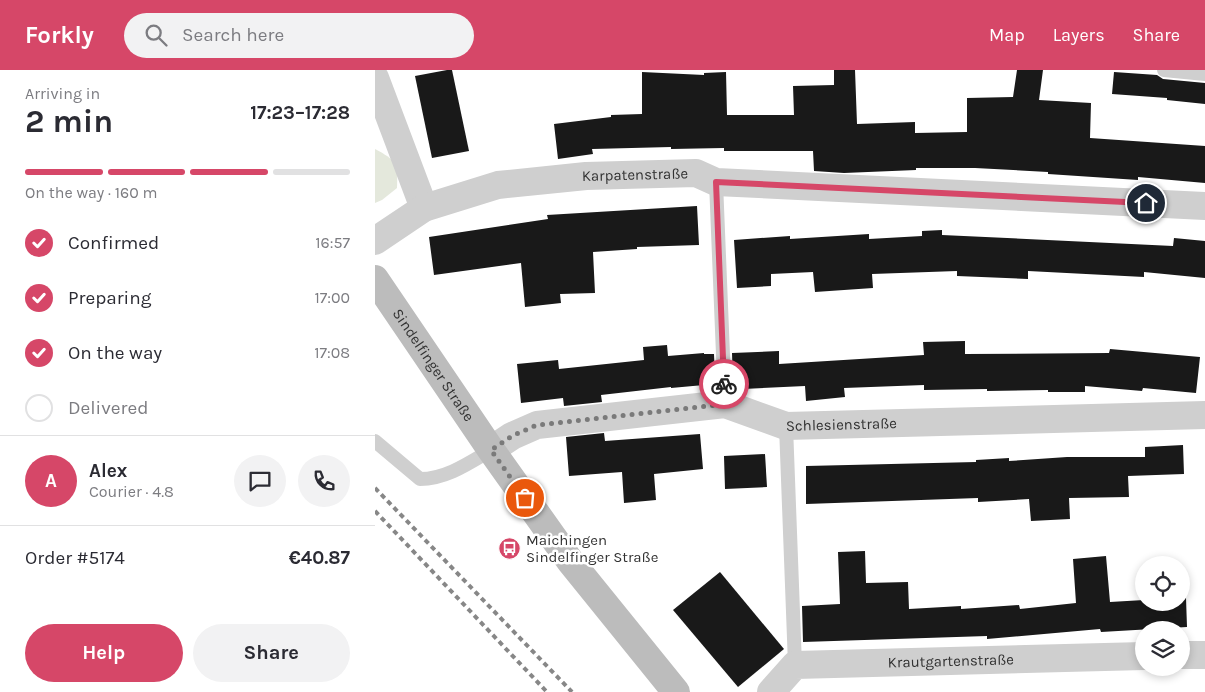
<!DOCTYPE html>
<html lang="en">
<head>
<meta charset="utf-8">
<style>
	body { margin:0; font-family:Karla,sans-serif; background:#f2f2f3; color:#2b2b33; height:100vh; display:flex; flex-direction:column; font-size:19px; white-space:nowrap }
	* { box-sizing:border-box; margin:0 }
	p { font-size:16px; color:#7c7c81 }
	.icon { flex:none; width:28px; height:28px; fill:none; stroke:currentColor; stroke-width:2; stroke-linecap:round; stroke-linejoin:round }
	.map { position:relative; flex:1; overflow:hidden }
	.details { display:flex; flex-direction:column; background:#fff; width:375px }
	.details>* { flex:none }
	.tools { position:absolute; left:760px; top:486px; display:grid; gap:10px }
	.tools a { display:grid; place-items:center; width:55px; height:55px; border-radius:50%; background:#fff; box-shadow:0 2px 8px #0003; font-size:25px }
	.pin { position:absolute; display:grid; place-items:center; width:42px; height:42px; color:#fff; margin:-21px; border:2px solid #fff; border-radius:50%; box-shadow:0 1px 5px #0007 }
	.courier { position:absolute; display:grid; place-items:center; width:50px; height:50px; margin:-25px; border:4px solid #d64768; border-radius:50%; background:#fff; color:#222; box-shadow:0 1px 6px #0007 }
	.head em { font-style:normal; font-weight:700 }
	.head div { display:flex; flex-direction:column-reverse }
	.head { display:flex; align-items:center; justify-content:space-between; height:85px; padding:0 25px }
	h1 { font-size:32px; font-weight:700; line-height:38px }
	.bar { display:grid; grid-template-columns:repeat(4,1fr); gap:8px 5px; align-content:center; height:60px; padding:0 25px }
	.bar i { height:6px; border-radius:4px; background:#e1e1e2 }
	.bar .current { background:#d64768 }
	.bar p { grid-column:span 4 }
	.line { display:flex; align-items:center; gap:12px; padding:0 25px; border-top:1px solid #e1e1e2 }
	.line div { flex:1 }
	.round { display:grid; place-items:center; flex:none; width:52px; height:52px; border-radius:26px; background:#f2f2f3 }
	ol { padding:0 25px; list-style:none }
	li { display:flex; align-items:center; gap:15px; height:55px }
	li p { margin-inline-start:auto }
	li .icon { padding:5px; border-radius:50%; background:#d64768; color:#fff; stroke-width:4 }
	li:last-child { color:#7c7c81 }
	li i { width:28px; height:28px; border:2px solid #e1e1e2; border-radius:50% }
	.cta { display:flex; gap:10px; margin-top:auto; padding:10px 25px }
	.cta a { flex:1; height:58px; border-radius:30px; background:#d64768; color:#fff; font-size:20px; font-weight:700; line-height:58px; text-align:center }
	.cta a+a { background:#f2f2f3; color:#2b2b33 }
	header { display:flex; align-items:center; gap:30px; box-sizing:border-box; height:70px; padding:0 25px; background:#d64768; color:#fff }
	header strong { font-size:24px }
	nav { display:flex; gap:28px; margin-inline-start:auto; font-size:18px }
	.search { width:350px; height:45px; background:#f2f2f3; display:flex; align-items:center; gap:12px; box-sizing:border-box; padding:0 18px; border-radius:28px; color:#7c7c81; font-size:19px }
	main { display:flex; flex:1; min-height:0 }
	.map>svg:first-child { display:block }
</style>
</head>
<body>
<header>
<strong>Forkly</strong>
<div class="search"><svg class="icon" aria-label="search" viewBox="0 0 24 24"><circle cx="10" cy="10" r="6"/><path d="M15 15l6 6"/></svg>Search here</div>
<nav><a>Map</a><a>Layers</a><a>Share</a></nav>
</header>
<main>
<section class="details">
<div class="head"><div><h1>2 min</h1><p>Arriving in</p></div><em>17:23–17:28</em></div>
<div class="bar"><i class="current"></i><i class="current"></i><i class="current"></i><i></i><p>On the way · 160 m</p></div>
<ol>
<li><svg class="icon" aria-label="check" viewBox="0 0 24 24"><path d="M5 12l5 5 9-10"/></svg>Confirmed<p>16:57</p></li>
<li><svg class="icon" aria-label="check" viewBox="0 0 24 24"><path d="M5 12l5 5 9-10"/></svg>Preparing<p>17:00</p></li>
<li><svg class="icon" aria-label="check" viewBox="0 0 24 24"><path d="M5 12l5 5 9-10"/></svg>On the way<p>17:08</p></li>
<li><i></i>Delivered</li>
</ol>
<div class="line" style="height:90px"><b class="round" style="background:#d64768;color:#fff">A</b><div><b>Alex</b><p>Courier · 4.8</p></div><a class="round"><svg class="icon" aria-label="chat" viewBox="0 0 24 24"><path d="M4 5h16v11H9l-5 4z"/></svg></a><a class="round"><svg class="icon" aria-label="phone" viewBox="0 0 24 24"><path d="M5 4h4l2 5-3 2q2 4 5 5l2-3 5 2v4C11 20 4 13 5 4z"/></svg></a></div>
<div class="line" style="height:65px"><div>Order #5174</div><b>€40.87</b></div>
<div class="cta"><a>Help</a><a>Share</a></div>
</section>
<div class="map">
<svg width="830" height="622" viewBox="0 0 830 622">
	<rect width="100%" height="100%" fill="#fff"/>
	<path fill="#e4e8dc" d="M0,79C21,90 23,94 22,118L7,130L0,133Z"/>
	<g fill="#191919">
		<path d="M72,0H77L94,81L57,88L40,6Z"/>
		<path d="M459,0H480L482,54L540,52V63L592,62V28L638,27L642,0H668L664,30L716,33L715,68L830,76V113L763,107V110L673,104V102L600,98H541V100L469,103L439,101L438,81H349V78L296,79V77L217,79L218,84L183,89L179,54L236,47V45L267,44V2L329,5V3L351,2L352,45H419L418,16L459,15Z"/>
		<path d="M739,2L782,5L788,9L830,13V34L792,30V28L737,24Z"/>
		<path d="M322,136L324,175L262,177V179L218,182L220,223L185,224L186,233L150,237L146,193L59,205L54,167L173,149L172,145Z"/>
		<path d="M567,160V165L798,176L799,168L830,171V208L769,202V207L653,201V209L582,206V201L497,204L498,218L440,222L438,202L396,204V216L362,218L359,170L415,166V169L494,164V169L547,166V161Z"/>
		<path d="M590,271V284L734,283L735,279L825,287L821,323L768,318L767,321L710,316V322H673V320L612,321V319L549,320V315L469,318L470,327L431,331L430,316L368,319V311L358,312L357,283L404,281V294L549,285L548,272Z"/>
		<path d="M292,275L293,286L329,283V284H339L340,314L296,318V317L226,325L227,332L189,336L188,328L146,333L142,294L183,290L184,299L269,290L268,277Z"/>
		<path d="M229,363L230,371L325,364L328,399L279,404L281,430L249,433L247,402L194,406L191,367Z"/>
		<path d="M808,375L809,404L753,406L754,427L694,428L695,449L656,451L654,429L603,432V428L431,434V396L601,392V390L634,388V391L692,387H770V377Z"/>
		<path d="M390,384L392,417L350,419L349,386Z"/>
		<path d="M490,481L491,513L533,512L534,539L586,536V539L644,535L645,539L701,533L698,489L731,486L735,532L769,530V532H806V528H811L812,557L726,562L725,559L612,569V566L428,572L427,536L465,534L463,482Z"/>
		<path d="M345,502L409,579L363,617L298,540Z"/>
	</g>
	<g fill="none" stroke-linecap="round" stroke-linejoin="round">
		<g stroke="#cfcfcf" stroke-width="14">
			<path d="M789,0L830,4"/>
			<path d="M341,112L350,334"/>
			<path d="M411,356L420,595"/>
			<path d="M0,371L45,409C71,409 94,393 116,380"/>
		</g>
		<g stroke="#cfcfcf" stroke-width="28">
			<path d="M0,8L49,138"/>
			<path id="s1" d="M0,171L49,138L123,115L211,106L321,103L341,112L830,136"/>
			<path id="s2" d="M116,380L137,366L162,355L350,334L411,356L830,345"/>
			<path d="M806,585H830"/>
			<path id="s3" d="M396,622L420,595L769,586"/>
		</g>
		<path stroke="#bcbcbc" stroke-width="28" id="s4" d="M0,209L116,380L195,491L301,622"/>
		<g stroke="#878787" stroke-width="4" stroke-dasharray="5 4" stroke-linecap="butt">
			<path d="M0,418L197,622"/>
			<path d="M0,441L172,622"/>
		</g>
	</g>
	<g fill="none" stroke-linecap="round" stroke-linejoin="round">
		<path stroke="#7a7a7a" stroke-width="5" stroke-dasharray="0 9" d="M150,428L116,380L137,366L162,355L350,334L349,314"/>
		<path stroke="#d64768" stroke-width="6" d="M349,314L341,112L771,133"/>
	</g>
	<defs>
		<symbol id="bus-disc" viewBox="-11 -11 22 22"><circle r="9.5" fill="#d64768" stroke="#fff"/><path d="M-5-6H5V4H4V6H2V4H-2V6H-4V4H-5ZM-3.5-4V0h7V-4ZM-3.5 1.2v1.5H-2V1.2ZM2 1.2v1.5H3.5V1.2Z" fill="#fff"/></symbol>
	</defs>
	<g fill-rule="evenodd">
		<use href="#bus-disc" x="122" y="466" width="25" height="25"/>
	</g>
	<g text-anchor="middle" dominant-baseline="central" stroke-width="5" stroke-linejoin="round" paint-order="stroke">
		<g font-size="15" fill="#323232" stroke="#fff">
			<text stroke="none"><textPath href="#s1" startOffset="274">Karpatenstraße</textPath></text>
			<text stroke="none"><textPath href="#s4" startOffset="104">Sindelfinger Straße</textPath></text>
			<text stroke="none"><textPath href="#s2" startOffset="362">Schlesienstraße</textPath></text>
			<text stroke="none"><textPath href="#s3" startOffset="192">Krautgartenstraße</textPath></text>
		</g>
		<g font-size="15" fill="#323232" stroke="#fff" text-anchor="start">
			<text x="151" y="470">Maichingen<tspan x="151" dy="17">Sindelfinger Straße</tspan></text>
		</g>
	</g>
</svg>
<div class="tools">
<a><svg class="icon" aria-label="locate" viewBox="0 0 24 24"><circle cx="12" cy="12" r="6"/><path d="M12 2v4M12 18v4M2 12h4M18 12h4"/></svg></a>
<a><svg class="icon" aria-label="layers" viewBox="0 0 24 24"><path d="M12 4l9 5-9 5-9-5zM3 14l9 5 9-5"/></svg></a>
</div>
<div class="pin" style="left:150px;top:428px;background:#ea580c"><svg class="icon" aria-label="bag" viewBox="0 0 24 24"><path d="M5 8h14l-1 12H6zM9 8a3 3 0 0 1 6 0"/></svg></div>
<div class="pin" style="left:771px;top:133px;background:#1f2937"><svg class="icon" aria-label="home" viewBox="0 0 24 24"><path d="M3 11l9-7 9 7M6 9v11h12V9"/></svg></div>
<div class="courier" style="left:349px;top:314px"><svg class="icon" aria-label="bike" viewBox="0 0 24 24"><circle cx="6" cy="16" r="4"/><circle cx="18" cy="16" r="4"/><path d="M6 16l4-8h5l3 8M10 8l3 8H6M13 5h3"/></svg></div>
</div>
</main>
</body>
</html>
